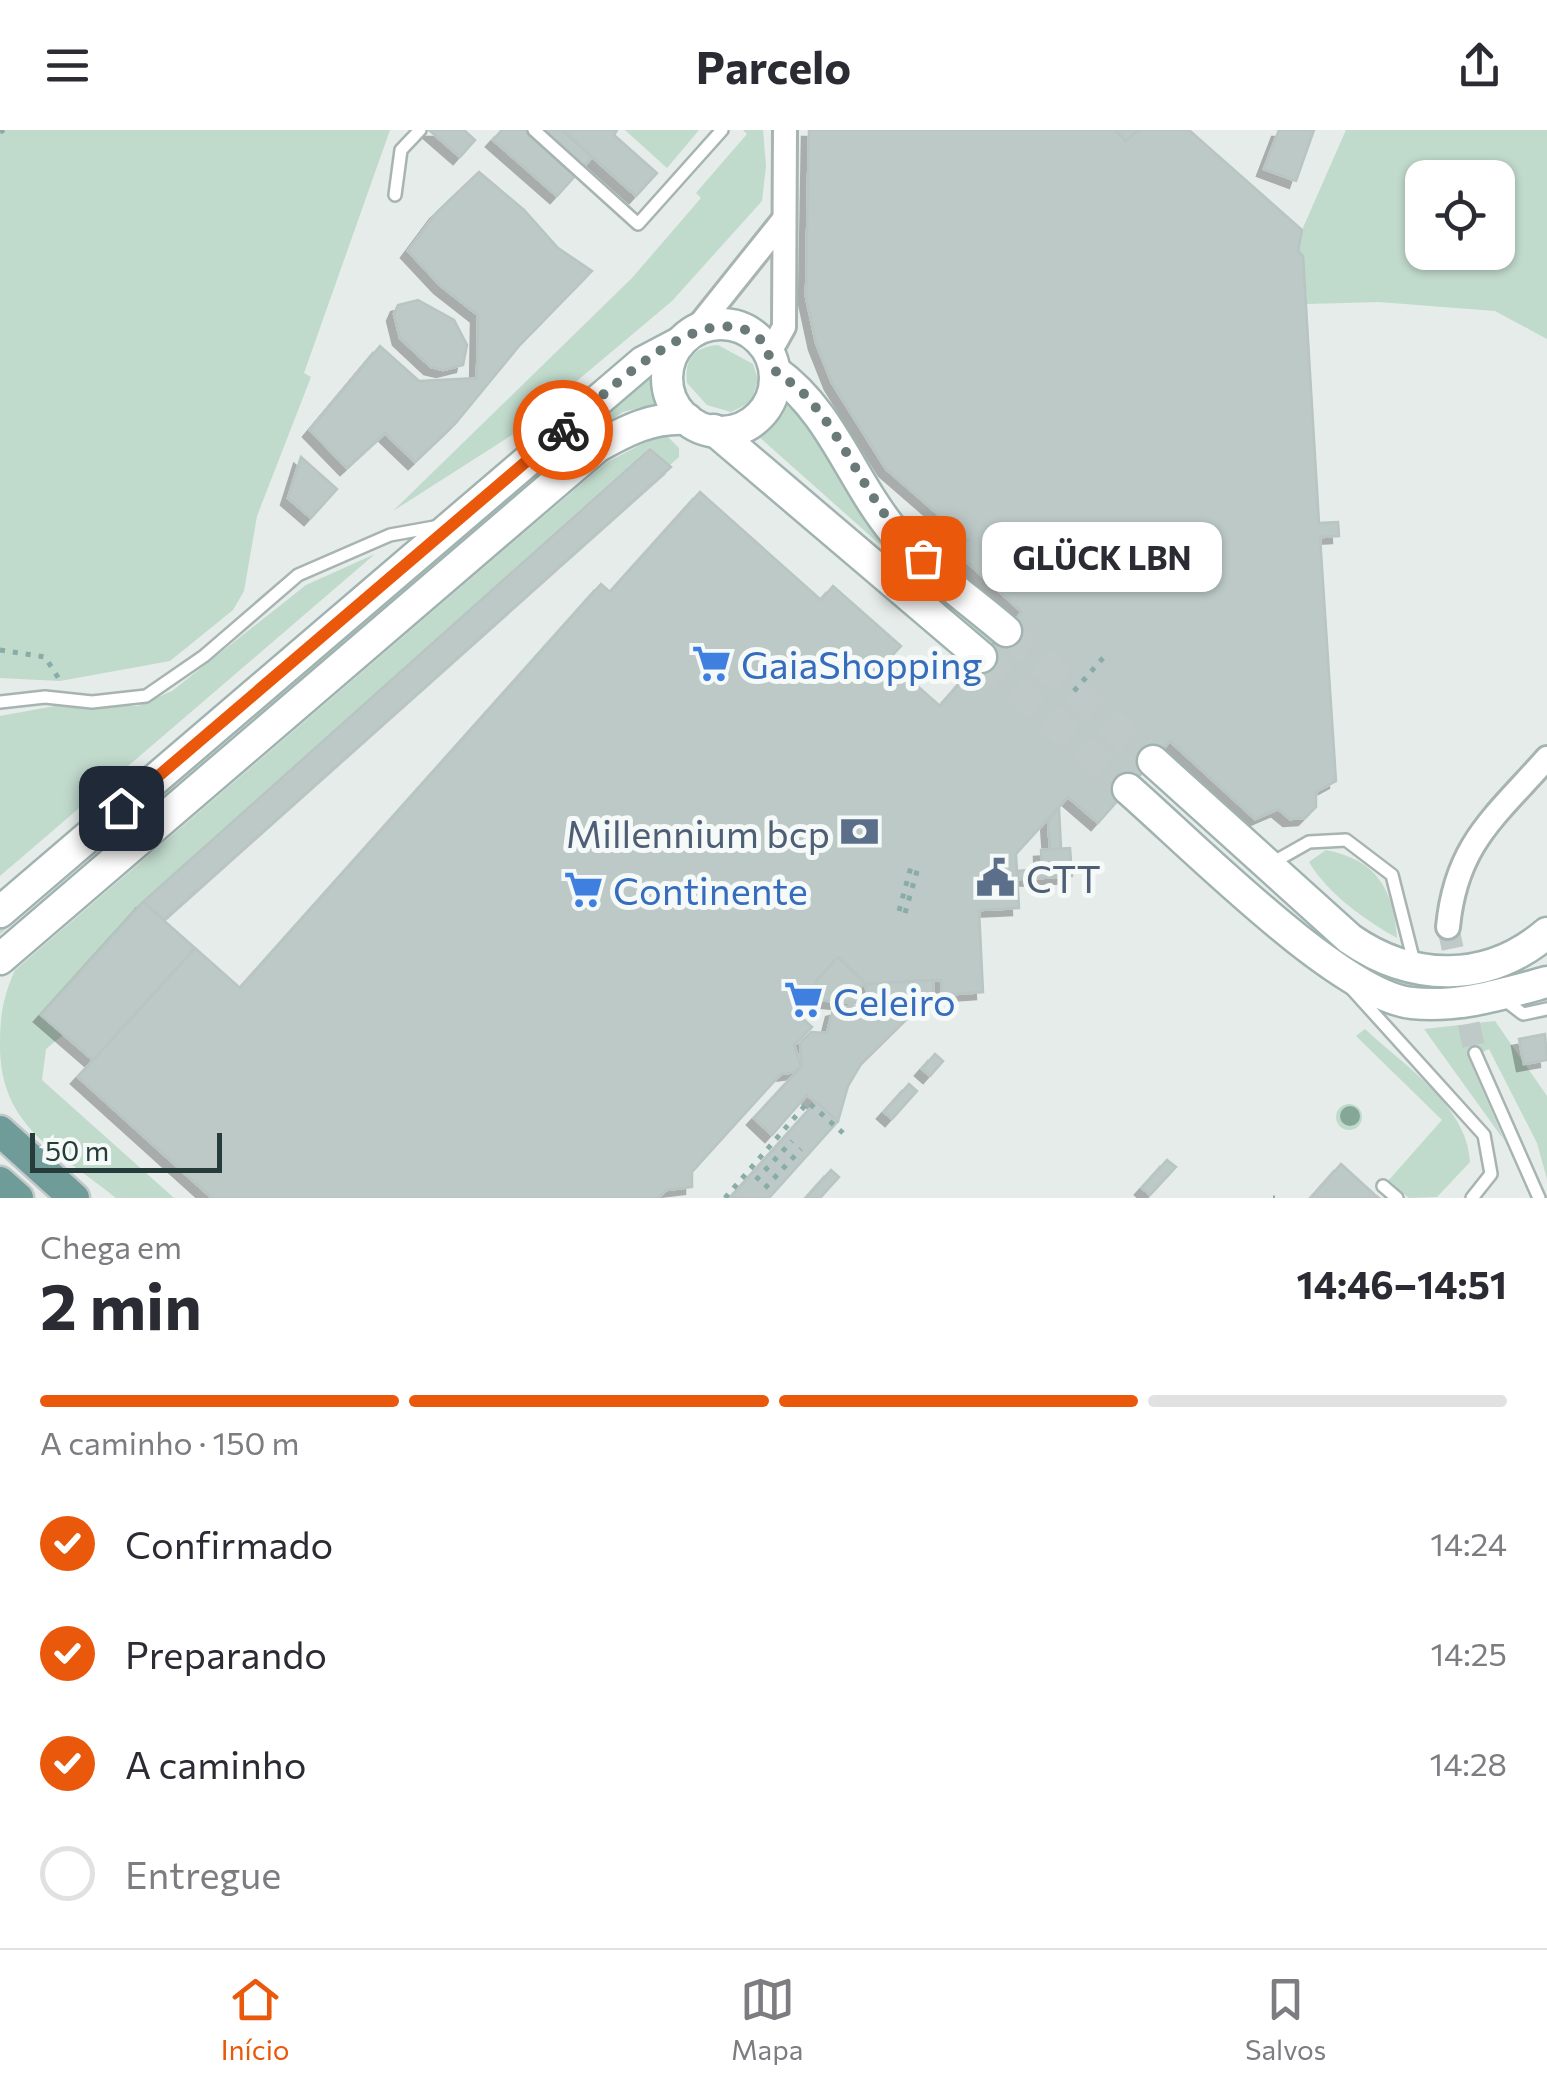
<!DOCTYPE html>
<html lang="pt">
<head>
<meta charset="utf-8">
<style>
	body { margin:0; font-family:Commissioner,sans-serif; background:#f2f2f3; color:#2b2b33; height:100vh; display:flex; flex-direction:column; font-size:38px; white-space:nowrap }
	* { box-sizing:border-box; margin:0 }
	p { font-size:32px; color:#7c7c81 }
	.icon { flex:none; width:55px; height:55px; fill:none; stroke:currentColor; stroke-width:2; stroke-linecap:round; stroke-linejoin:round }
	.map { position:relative; height:1068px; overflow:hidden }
	.details { display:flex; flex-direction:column; background:#fff; flex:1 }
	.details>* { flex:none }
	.controls { position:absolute; left:1405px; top:30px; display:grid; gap:20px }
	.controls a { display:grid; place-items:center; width:110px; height:110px; border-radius:20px; background:#fff; box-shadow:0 2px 8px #0004; font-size:50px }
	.scale { position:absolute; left:30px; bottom:25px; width:192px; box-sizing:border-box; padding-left:10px; border:5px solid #263c3a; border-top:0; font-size:28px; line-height:35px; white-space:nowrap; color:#263c3a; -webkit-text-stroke:8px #f5f9f8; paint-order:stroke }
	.pin { position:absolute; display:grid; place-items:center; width:85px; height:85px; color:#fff; margin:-42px; border-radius:20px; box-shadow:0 5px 15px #0006 }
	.courier { position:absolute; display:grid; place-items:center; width:100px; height:100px; margin:-50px; border:8px solid #ea580c; border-radius:50%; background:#fff; color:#222; box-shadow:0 2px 12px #0007 }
	.bubble { position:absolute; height:70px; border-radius:20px; background:#fff; box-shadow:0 2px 8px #0004; font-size:32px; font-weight:700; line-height:70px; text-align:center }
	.overview em { font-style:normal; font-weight:700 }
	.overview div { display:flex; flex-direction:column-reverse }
	.overview { display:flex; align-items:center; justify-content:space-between; height:170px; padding:0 40px }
	h1 { font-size:65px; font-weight:700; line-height:75px }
	.bar { display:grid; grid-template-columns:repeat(4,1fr); gap:15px 10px; align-content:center; height:120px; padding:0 40px }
	.bar i { height:12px; border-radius:8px; background:#e1e1e2 }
	.bar .selected { background:#ea580c }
	.bar p { grid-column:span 4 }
	ol { padding:0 40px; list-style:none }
	li { display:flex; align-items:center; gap:30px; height:110px }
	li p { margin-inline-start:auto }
	li .icon { padding:10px; border-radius:50%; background:#ea580c; color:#fff; stroke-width:4 }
	li:last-child { color:#7c7c81 }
	li i { width:55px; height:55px; border:5px solid #e1e1e2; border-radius:50% }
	header { display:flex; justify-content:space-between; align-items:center; height:130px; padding:0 40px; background:#fff; font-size:45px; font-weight:700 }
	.dock { display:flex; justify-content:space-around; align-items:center; height:140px; border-top:2px solid #e1e1e2; background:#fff; font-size:28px; color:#7c7c81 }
	.dock a { display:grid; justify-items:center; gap:5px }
	.dock .selected { color:#ea580c }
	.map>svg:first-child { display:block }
</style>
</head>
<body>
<header><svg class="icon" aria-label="menu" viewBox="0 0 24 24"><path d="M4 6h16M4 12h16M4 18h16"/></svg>Parcelo<svg class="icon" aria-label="share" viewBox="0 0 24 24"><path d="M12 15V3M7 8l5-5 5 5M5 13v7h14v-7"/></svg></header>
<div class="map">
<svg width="1547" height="1068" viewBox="0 0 1547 1068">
	<defs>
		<filter id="shadow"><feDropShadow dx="-7" dy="7" stdDeviation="0" flood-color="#0004"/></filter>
	</defs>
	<rect width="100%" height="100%" fill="#e5ecea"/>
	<g fill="#c0dacc" fill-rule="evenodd">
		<path d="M0,0H390L304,243L311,247L257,386L244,461L233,480L170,531L60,551L0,548Z"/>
		<path d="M625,0H699L667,38Z"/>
		<path d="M743,0H763L766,36L762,71L672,171L515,303L393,381L632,148L701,68L696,63L747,4Z"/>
		<path d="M1346,0H1547V209L1495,181L1379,172L1307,174L1303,126L1298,121L1302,100ZM1422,48H1498V122H1422Z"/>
		<path d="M718,215L753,234L758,250L751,272L731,282L707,275L687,253C684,229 694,217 718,215Z"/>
		<path d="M654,238L662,272L623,282L577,313L0,804V798L35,767Z"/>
		<path d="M792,264L998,510L993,515L757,305L783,285Z"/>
		<path d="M655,307H668L679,318V327L670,335L650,317L143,772L41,884L63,905L46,919L42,950L174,1068H116C57,1020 0,998 0,915C0,886 3,867 15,840L606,333Z"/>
		<path d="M375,424L0,746V586L55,576H138L172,561L306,455Z"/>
		<path d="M1326,720C1377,730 1393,759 1397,808C1365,790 1328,764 1309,732Z"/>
		<path d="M1495,891L1547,966V1049L1537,1013L1489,919L1469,929L1504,1010L1424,899Z"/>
		<path d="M1365,899C1402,934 1468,976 1470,1032L1437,1067L1409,1068L1388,1051L1442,990L1356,906Z"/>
		<circle cx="1349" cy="987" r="13"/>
	</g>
	<g fill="#bdc9c7" stroke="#b8c5c2" stroke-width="2.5" filter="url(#shadow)">
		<path d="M429,0H464L475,10L460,27Z"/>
		<path d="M502,0H562L592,27L557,66L493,10Z"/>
		<path d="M562,0H617L614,5L657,43L636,66Z"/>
		<path d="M809,0H1189L1302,100L1298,121L1303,126L1319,393L1338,392L1339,406L1320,407L1336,651L1316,662V677L1305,688L1290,689L1278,679L1255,689L1170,611L1098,693L1068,667L1016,724L1019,778L979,780L983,862L942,865L941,850H933L858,855L854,860L862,873L817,870L801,887L812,897L794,915L801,936L795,942L781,944L769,957L692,1042V1057L666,1060L658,1068H212L78,947L195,818L240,858L601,454L610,462L700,362L821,470L833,456L901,516L888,530L940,576L1022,482L956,422L968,410L886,339L832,253L816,213L806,167Z"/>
		<path d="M1115,0H1138L1126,11Z"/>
		<path d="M1279,0H1314L1296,51L1264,39Z"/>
		<path d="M479,42L524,80L558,118L592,141L519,216L455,294L415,332L385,303L347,338L310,300L380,216L419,251L477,248L478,185L441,156L408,121L437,82Z"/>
		<path d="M418,170L454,190L467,215L463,235L443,240L431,237L400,208L394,184L398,175Z"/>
		<path d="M650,319L671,337L164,790L143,772Z"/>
		<path d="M301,327L337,359L311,388L288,368Z"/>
		<path d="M1059,678L1061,719H1050L1048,690Z"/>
		<path d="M1070,718L1072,746L1042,748L1041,720Z"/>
		<path d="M1042,739V748L1018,749L1017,741Z"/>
		<path d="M143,772L195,818L93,930L41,885Z"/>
		<path d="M838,827L866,854L853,860L862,873L817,870L816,851Z"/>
		<path d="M933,850L934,876L867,880L866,854Z"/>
		<path d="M853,875L865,882L867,875V880L918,878L861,934L848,956L838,991L807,965L772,1005L754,988L802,936L800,913L811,902L827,903L833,880Z"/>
		<path d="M1545,904L1547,930L1524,934L1519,909Z"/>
		<path d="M935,924L943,931L930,946L922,939Z"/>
		<path d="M909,954L917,961L892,989L884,982Z"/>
		<path d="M816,972L838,991L769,1068H730Z"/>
		<path d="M1167,1030L1176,1037L1150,1065L1142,1058Z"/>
		<path d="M1341,1034L1375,1065L1379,1068H1311Z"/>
		<path d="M831,1040L839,1047L820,1068H806Z"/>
	</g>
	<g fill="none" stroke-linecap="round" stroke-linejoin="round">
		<path stroke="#bfc9c7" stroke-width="22" stroke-dasharray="22 11" stroke-linecap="butt" d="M1448,797L1475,923"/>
		<g stroke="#bfc9c7" stroke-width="30" stroke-dasharray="30 15" stroke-linecap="butt">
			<path d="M1006,501L1153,631"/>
			<path d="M981,527L1128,659"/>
		</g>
		<defs>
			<g id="lane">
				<path d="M534,0L638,94L722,0"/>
				<path d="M395,65L401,20L420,0"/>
				<path d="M0,572L45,567L92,572L146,566L204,526L298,445L390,405L440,396"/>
				<path d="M1272,733L1309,712L1346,710L1392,745L1414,832"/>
				<path d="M1351,858L1484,1005L1491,1044L1472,1068"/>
				<path d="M1502,868L1523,884L1547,879"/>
				<path d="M1475,923L1539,1068"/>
				<path d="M1383,1056L1397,1068"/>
			</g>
			<g id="street">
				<path d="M696,199L784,89"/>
				<path d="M770,222L784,197L785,0"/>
				<path d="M1448,797C1456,714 1495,687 1547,628"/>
			</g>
			<g id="secondary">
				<circle cx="721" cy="248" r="54"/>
				<path d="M776,242C832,282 852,352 895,403C926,440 970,470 1006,501"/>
				<path d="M714,300L981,527"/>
				<path d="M1153,631L1350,809C1412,852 1487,854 1547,803"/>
				<path d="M1128,659C1188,711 1340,866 1412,873C1458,878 1503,864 1547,852"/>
				<path d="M0,782L643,232L679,213"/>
				<path d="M0,829L597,317C627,300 652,287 687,289"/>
			</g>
			<g id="primary">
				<path d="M0,1001L74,1068"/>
				<path d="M0,1052L18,1068"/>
			</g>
		</defs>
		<use href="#lane" stroke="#a8b4b2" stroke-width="16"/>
		<use href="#street" stroke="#a8b4b2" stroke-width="28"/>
		<use href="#secondary" stroke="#a1b3b0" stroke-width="35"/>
		<use href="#primary" stroke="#c2c8c8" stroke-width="35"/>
		<g stroke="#89aca7" stroke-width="5" stroke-dasharray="5 8" stroke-linecap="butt">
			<path d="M0,2L4,0"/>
			<path d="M0,520L45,527L59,549"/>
			<path d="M1074,561L1103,528"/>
			<path d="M899,781L912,733"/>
			<path d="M905,783L919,734"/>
			<path d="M756,1050L792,1011"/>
			<path d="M765,1058L801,1019"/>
			<path d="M725,1068L808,972L843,1003"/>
			<path d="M1273,1068H1275"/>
		</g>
		<use href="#lane" stroke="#fff" stroke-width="11"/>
		<use href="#street" stroke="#fff" stroke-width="22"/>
		<use href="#secondary" stroke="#fff" stroke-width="30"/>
		<use href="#primary" stroke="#6f9c99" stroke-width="30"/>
	</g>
	<circle fill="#84a798" cx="1350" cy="986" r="10"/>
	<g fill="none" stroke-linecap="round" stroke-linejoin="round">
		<path stroke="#697a78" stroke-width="10" stroke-dasharray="0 18" d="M563,300C605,265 698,167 755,205C770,215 768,233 778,244C783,249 791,252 797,257C847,304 867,379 923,428"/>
		<path stroke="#ea580c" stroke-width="12" d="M121,678L563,300"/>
	</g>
	<defs>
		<symbol id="supermarket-bare" viewBox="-9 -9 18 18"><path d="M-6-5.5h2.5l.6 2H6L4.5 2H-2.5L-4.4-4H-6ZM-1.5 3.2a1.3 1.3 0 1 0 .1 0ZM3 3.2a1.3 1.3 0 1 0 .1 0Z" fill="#3f7fe0" stroke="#f5f9f8" stroke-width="2.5" paint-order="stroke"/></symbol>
		<symbol id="bank-bare" viewBox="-9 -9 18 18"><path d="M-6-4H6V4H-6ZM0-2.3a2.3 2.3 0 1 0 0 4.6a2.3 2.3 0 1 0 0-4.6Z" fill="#5c6f8a" stroke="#f5f9f8" stroke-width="2.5" paint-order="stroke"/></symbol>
		<symbol id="civic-bare" viewBox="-9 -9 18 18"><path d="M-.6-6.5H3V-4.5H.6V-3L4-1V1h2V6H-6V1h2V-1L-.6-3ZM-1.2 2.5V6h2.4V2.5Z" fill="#5c6f8a" stroke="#f5f9f8" stroke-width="2.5" paint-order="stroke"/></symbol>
	</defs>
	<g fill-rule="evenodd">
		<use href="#supermarket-bare" x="684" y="506" width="55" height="55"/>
		<use href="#bank-bare" x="832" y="674" width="55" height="55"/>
		<use href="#civic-bare" x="968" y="720" width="55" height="55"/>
		<use href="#supermarket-bare" x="556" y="732" width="55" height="55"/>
		<use href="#supermarket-bare" x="776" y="842" width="55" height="55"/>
	</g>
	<g text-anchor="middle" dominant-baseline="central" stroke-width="10" stroke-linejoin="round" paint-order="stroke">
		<g font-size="38" fill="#366cbe" stroke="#f5f9f8" text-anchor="start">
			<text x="741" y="533">GaiaShopping</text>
			<text x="613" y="759">Continente</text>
			<text x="833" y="870">Celeiro</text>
		</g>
		<g font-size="38" fill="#4e5e75" stroke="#f5f9f8" text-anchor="end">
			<text x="830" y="702">Millennium bcp</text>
			<text x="1026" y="747" text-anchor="start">CTT</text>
		</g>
	</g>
</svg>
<div class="controls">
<a><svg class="icon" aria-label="locate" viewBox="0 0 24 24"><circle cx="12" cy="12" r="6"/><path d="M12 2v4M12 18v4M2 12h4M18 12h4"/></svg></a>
</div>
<div class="scale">50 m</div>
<div class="pin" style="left:923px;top:428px;background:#ea580c"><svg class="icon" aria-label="bag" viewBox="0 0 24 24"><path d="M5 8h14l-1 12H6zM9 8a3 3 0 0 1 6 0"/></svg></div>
<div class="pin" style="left:121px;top:678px;background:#1f2937"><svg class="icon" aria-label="home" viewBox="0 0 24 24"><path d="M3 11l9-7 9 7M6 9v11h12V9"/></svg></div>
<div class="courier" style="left:563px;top:300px"><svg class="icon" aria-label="bike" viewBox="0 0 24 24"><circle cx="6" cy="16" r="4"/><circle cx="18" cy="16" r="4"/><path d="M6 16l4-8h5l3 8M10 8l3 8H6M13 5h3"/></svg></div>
<div class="bubble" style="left:982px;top:392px;width:240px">GLÜCK LBN</div>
</div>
<section class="details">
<div class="overview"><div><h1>2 min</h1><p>Chega em</p></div><em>14:46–14:51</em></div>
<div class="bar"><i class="selected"></i><i class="selected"></i><i class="selected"></i><i></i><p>A caminho · 150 m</p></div>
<ol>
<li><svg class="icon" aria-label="check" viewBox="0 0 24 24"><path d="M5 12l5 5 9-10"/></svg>Confirmado<p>14:24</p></li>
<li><svg class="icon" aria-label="check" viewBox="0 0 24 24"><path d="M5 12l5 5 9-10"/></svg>Preparando<p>14:25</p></li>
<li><svg class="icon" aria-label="check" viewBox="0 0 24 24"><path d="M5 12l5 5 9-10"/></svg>A caminho<p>14:28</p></li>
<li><i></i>Entregue</li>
</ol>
</section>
<nav class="dock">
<a class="selected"><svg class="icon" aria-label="home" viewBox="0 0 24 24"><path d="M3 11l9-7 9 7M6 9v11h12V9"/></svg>Início</a>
<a><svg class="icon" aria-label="map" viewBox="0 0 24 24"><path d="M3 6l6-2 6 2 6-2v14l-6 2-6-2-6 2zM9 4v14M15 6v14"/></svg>Mapa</a>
<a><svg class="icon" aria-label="saved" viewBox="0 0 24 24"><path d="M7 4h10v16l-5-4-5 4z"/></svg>Salvos</a>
</nav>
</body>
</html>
